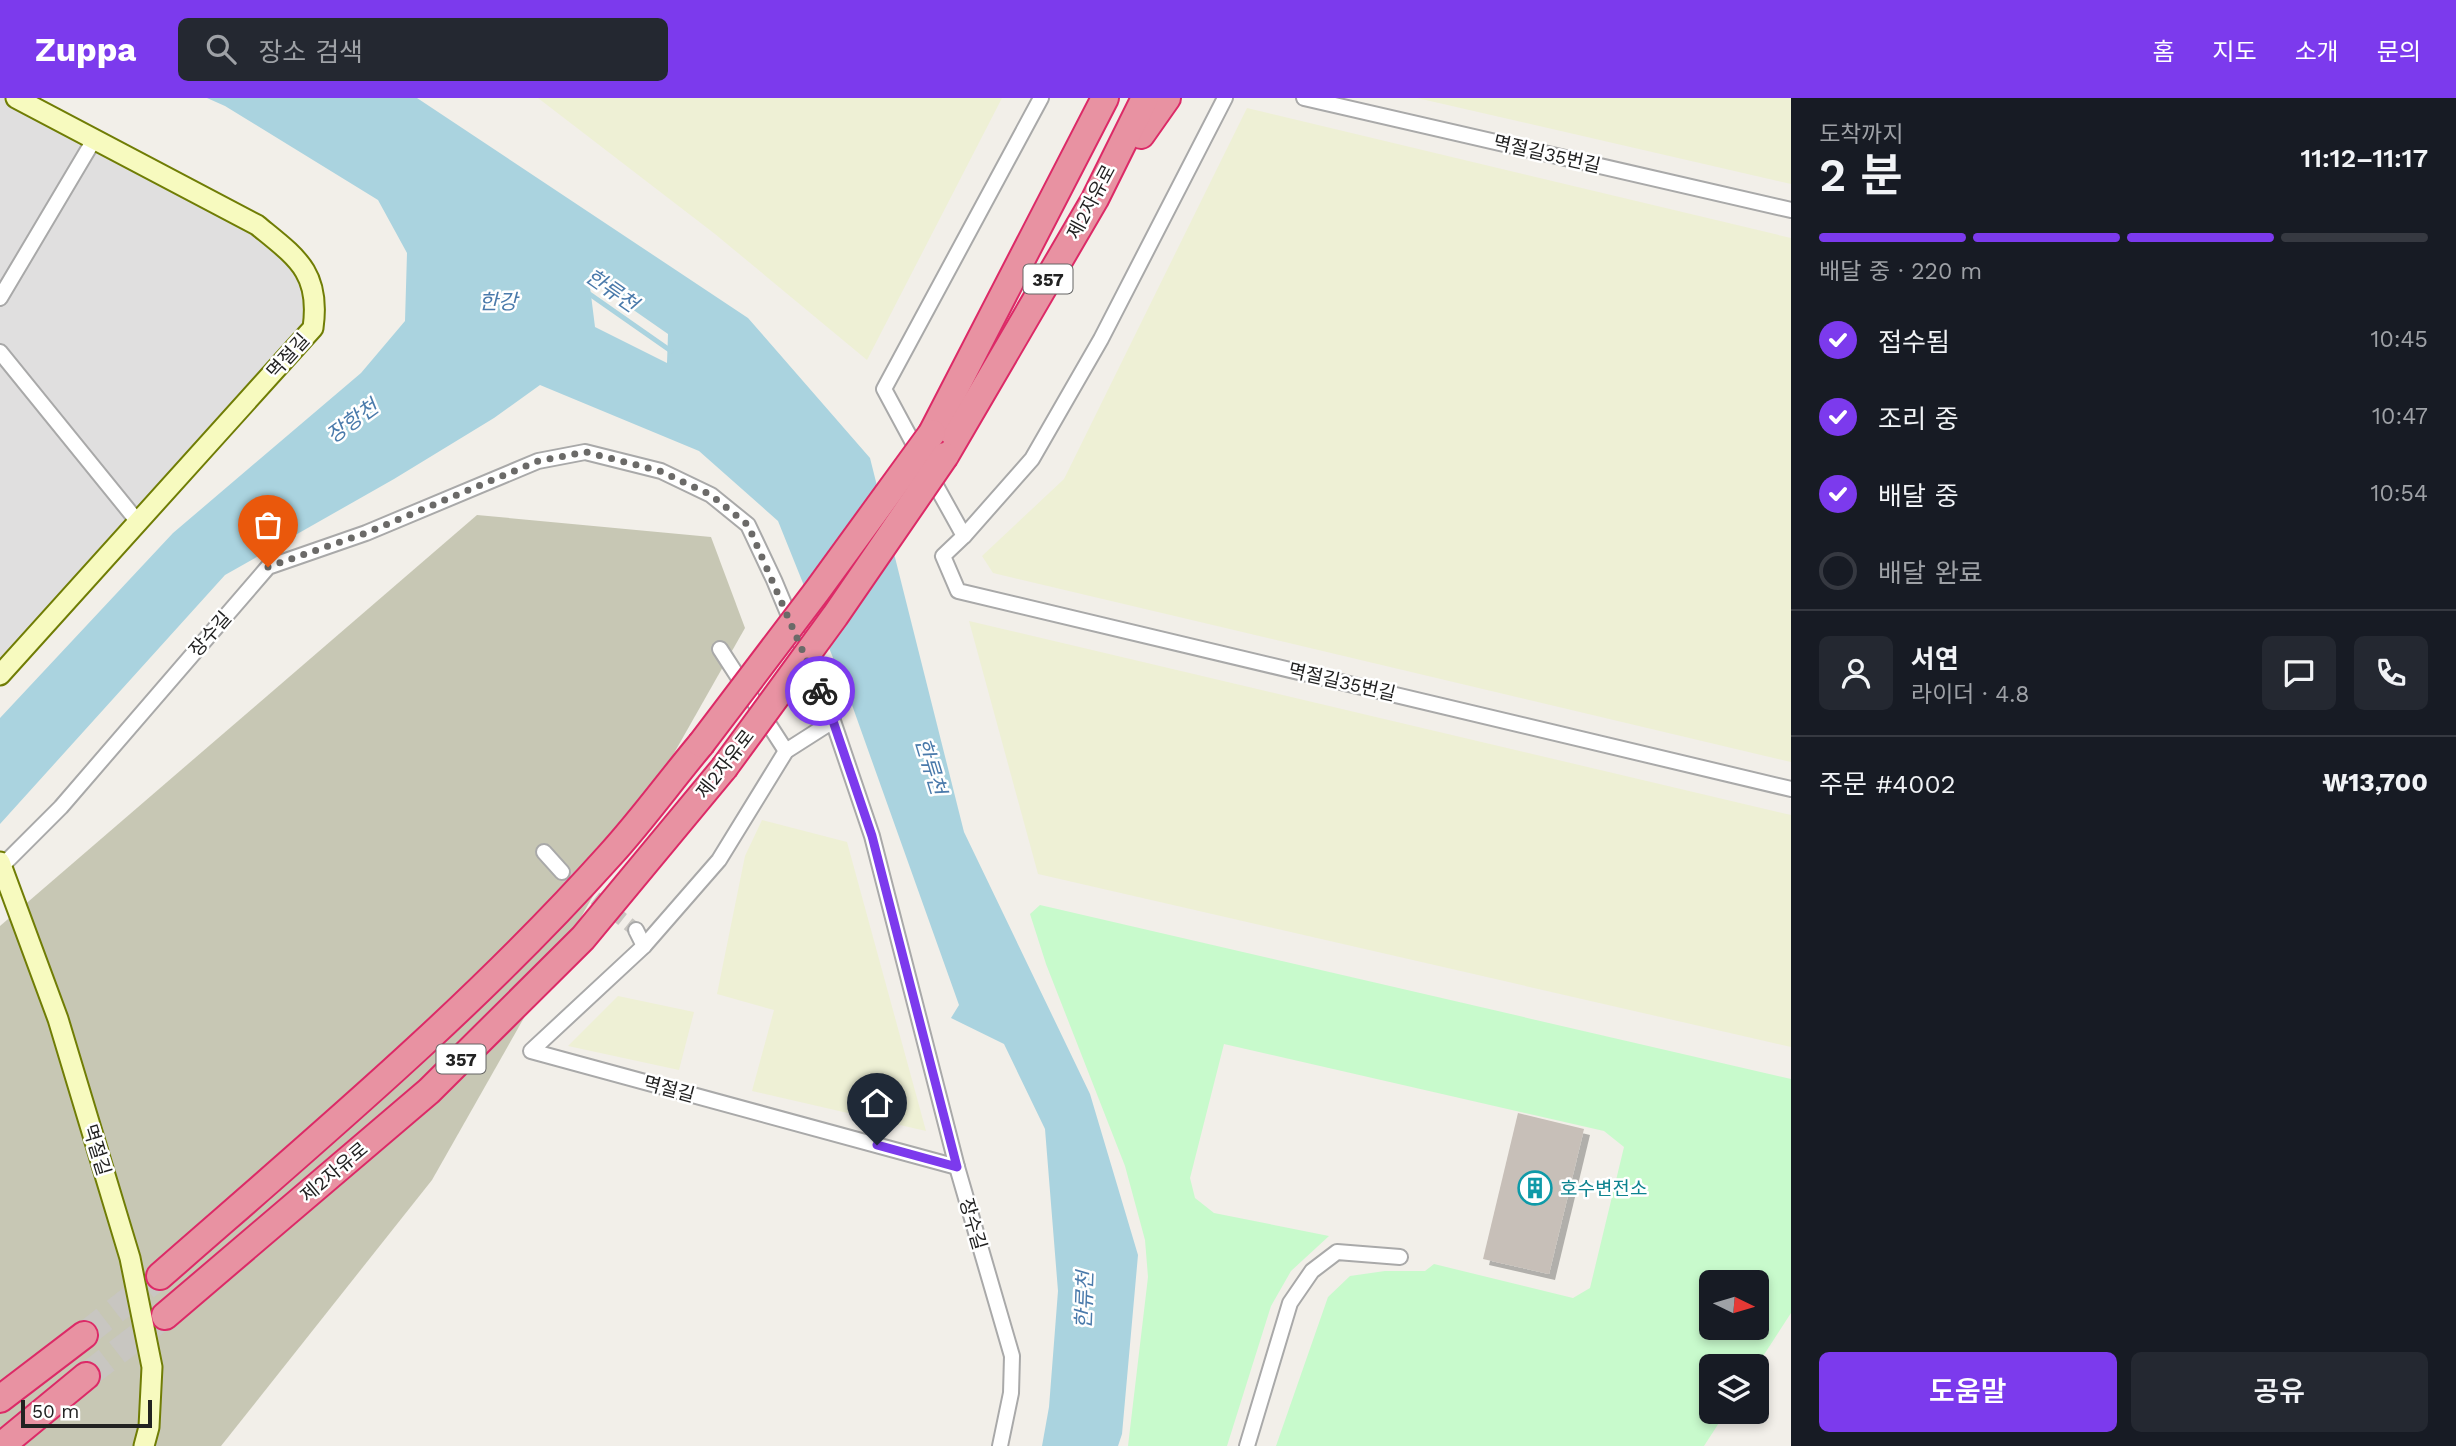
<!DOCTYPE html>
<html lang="ko">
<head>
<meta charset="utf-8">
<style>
	body { margin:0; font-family:"Work Sans","Noto Sans KR",sans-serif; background:#242831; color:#f1f3f6; height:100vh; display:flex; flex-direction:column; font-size:26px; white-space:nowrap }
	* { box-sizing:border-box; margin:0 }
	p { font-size:23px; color:#9ea1a6 }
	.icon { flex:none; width:38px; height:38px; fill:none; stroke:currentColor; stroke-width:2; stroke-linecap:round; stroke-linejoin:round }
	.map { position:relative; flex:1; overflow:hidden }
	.details { display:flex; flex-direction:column; background:#171b24; width:665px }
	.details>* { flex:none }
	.needle { width:46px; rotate:95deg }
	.fabs { position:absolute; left:1699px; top:1172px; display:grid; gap:14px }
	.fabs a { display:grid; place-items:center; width:70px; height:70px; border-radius:10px; background:#171b24; box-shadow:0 4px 10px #0003; font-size:35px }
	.scale { position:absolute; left:21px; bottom:18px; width:131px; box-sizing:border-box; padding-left:7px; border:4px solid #222; border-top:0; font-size:19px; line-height:24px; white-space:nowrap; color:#222; -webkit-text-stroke:5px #fff; paint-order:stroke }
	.pin { position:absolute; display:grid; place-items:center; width:60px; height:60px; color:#fff; margin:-72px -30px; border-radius:50% 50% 50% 0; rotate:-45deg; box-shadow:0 0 7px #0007 }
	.pin .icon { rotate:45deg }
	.courier { position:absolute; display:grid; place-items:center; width:70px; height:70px; margin:-35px; border:5px solid #7c3aed; border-radius:50%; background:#fff; color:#222; box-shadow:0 2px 9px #0007 }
	.overview em { font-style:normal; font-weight:600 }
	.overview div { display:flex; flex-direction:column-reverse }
	.overview { display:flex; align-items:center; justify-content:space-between; height:119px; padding:0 28px }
	h1 { font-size:46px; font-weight:600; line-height:52px }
	.bar { display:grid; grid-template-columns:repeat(4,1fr); gap:10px 7px; align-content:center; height:84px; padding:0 28px }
	.bar i { height:9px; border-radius:5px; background:#363941 }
	.bar .active { background:#7c3aed }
	.bar p { grid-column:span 4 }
	.line { display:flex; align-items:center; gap:18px; padding:0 28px; border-top:2px solid #363941 }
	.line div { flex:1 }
	.round { display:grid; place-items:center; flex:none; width:74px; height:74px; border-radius:10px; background:#242831 }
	ol { padding:0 28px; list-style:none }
	li { display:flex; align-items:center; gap:21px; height:77px }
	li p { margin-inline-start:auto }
	li .icon { padding:7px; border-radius:50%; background:#7c3aed; color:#fff; stroke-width:4 }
	li:last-child { color:#9ea1a6 }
	li i { width:38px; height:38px; border:4px solid #363941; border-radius:50% }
	.action { display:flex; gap:14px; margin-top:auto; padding:14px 28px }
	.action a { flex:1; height:80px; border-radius:10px; background:#7c3aed; color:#fff; font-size:28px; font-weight:600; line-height:80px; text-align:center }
	.action a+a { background:#242831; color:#f1f3f6 }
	header { display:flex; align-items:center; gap:42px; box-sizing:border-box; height:98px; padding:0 35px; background:#7c3aed; color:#fff }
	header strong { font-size:33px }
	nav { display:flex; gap:38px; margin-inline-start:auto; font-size:24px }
	.search { width:490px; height:63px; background:#242831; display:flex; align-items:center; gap:18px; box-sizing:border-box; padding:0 24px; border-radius:10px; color:#9ea1a6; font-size:26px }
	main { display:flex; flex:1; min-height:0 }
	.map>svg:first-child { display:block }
</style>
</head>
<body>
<header>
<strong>Zuppa</strong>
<div class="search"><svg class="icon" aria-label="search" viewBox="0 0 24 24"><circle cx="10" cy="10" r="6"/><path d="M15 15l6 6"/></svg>장소 검색</div>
<nav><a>홈</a><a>지도</a><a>소개</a><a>문의</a></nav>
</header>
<main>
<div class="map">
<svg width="1791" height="1348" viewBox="0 0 1791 1348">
	<defs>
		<filter id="shadow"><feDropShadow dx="6" dy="6" stdDeviation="0" flood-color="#0004"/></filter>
	</defs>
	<rect width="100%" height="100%" fill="#f2efe9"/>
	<path fill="#e0dfdf" d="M0,0H16L257,127L306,173L313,230L0,578Z"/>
	<path fill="#c7c7b4" d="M477,417L711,439L745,530L432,1082L221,1348H0V828Z"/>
	<g fill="#eef0d5">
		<path d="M538,0H1002L867,262L715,136Z"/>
		<path d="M1417,0H1791V86Z"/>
		<path d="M1247,10L1791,140V664L993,475L982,458L1064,381Z"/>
		<path d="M969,523L1791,717V949L1038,776Z"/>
		<path d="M762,722L847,744L926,1033L752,993L774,912L717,896L745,758Z"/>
		<path d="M618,898L694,914L679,972L568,948Z"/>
	</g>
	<path fill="#c8facc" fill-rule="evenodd" d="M1040,807L1791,981V1215L1756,1269H1712V1314H1726L1704,1348H1276L1328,1199L1350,1178L1385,1173H1425L1434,1166L1573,1200L1590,1190L1624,1049L1604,1033L1224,946L1190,1080L1195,1100L1214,1115L1329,1138L1291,1173L1271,1208L1227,1348H1128L1148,1179L1145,1142L1125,1068L1046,866L1030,816ZM1712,1185H1757V1230H1712Z"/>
	<path fill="#aad3df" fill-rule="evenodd" d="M207,0H417L748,220L870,360L964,734L1090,996L1138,1157L1122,1336L1118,1348H1042L1049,1309L1058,1193L1045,1031L1004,946L951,920L959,907L852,607L778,423L699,353L540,287L494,320L394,381L225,477L0,726V620L173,435L361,275L405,223L407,155L378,102L225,8ZM589,181L668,236L667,265L595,229Z"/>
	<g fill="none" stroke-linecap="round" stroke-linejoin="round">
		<path stroke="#aad3df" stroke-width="5" d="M588,195L671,253"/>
	</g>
	<path fill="#c7bfb8" filter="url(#shadow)" d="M1518,1015L1584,1031L1549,1176L1483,1161Z"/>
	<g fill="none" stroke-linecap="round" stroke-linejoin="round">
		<path stroke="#c8c6c1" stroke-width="14" stroke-dasharray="14 7" stroke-linecap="butt" d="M562,774L636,832"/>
		<g stroke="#c8c6c1" stroke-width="26" stroke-dasharray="26 13" stroke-linecap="butt">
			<path d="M84,1237L160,1178"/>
			<path d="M86,1278L163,1219"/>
		</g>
		<defs>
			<g id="street">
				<path d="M1304,0L1791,112"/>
				<path d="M0,200L95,40"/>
				<path d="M0,254L138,424"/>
				<path d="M919,356L884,291L1041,0"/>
				<path d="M930,377L964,438L1032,361L1101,241L1225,0"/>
				<path d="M964,438L943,458L958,493L1791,691"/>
				<path d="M720,551L786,653"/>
				<path d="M833,623L786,653L719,762L644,848L531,953L957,1069"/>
				<path d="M544,754L562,774"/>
				<path d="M1,769L61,709L268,469L366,435L538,363L585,354L661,373L711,397L748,427L774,482L833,623L872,738L957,1069L1012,1258L1011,1295L1000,1348"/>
				<path d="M636,832L644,848"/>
				<path d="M1247,1348L1290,1205L1312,1173L1337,1154L1400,1159"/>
			</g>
			<g id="secondary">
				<path d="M0,577L313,230C321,174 296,159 257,127L16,0"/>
				<path d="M0,764L58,921L130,1160L152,1269L149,1329L144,1348"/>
			</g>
			<g id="highway">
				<path d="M1141,37L1167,0"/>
				<path d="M932,335L1105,0"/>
				<path d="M945,358L1095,101L1145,0"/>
				<path d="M160,1178C314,1043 473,910 610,757C642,722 670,683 701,646"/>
				<path d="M165,1218L429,993L583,840L724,670"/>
				<path d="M0,1301L84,1237"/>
				<path d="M1,1348L86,1278"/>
			</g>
		</defs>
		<use href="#street" stroke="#a9a9a9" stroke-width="18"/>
		<use href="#secondary" stroke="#707d05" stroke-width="23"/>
		<use href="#highway" stroke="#dc2a67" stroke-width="30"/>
		<use href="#street" stroke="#fff" stroke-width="14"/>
		<use href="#secondary" stroke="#f7fabf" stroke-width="19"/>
		<use href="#highway" stroke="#e892a2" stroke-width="26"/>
		<defs>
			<g id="highway-bridge">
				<path d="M701,646L817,493L932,335"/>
				<path d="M724,670L835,518L945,358"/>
			</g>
		</defs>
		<use href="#highway-bridge" stroke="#dc2a67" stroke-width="30" stroke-linecap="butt"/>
		<use href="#highway-bridge" stroke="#e892a2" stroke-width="26"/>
	</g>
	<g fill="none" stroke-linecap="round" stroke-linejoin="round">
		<path stroke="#6b6a68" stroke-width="7" stroke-dasharray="0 12.6" d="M268,469L366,435L538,363L586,354L660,373L711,397L748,427L820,593"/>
		<path stroke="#7c3aed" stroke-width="9" d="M820,593L833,623L872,738L957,1069L877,1047"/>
	</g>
	<defs>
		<symbol id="building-ring" viewBox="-11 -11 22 22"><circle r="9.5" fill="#fff" stroke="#0f9aa8" stroke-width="1.5"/><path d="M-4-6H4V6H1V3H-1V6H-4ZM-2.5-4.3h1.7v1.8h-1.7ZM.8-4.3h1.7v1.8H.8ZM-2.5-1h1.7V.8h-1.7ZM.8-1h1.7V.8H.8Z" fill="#0f9aa8"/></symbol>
	</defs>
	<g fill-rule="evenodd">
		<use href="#building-ring" x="1516" y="1071" width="38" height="38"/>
	</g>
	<g text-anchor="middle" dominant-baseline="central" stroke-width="5" stroke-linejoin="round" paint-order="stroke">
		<g fill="#fff" stroke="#646464" stroke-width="2">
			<rect x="1023.5" y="166.5" width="49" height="29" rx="5"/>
			<rect x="436.5" y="946.5" width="49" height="29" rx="5"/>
		</g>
		<g font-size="18" font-weight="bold" fill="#222">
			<text x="1048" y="181">357</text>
			<text x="461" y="961">357</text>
		</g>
		<g font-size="19" fill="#222" stroke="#fff">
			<text transform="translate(1547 56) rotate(13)">멱절길35번길</text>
			<text transform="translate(1091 104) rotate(-62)">제2자유로</text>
			<text transform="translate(288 258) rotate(-48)">멱절길</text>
			<text transform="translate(210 536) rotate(-49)">장수길</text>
			<text transform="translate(1342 584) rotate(13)">멱절길35번길</text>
			<text transform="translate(725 666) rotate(-52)">제2자유로</text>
			<text transform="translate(669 991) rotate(15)">멱절길</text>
			<text transform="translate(97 1052) rotate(73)">멱절길</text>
			<text transform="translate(334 1074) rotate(-40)">제2자유로</text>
			<text transform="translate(973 1126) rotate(74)">장수길</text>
		</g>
		<g font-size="19" fill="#0d838f" stroke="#fff" text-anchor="start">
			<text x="1560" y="1090">호수변전소</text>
		</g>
		<g font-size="21" font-style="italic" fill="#4a7aab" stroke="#fff">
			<text transform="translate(612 192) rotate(35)">한류천</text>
			<text x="498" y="203">한강</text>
			<text transform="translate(352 323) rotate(-36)">장항천</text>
			<text transform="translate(931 668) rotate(73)">한류천</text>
			<text transform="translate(1084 1202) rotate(-88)">한류천</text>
		</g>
	</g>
</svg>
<div class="fabs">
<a><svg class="needle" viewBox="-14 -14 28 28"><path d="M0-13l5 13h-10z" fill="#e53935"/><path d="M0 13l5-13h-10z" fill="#9ea1a6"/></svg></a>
<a><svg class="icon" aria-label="layers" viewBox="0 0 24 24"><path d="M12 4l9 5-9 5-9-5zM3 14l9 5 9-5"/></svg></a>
</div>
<div class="scale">50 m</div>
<div class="pin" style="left:268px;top:469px;background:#ea580c"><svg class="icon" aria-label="bag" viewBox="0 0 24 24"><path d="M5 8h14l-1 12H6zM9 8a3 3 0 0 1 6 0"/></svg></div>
<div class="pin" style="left:877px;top:1047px;background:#1f2937"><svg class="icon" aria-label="home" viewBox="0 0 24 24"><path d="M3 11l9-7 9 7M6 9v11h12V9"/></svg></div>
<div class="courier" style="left:820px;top:593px"><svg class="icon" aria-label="bike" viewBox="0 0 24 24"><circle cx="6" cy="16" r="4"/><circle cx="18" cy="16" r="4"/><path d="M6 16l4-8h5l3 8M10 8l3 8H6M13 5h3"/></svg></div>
</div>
<section class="details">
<div class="overview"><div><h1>2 분</h1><p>도착까지</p></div><em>11:12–11:17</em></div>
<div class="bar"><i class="active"></i><i class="active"></i><i class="active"></i><i></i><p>배달 중 · 220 m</p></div>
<ol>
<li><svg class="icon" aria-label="check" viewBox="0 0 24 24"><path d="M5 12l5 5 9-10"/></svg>접수됨<p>10:45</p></li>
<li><svg class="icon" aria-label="check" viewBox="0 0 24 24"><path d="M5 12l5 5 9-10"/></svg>조리 중<p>10:47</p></li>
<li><svg class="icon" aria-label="check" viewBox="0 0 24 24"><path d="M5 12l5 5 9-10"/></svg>배달 중<p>10:54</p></li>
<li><i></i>배달 완료</li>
</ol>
<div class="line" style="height:126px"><a class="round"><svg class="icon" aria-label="person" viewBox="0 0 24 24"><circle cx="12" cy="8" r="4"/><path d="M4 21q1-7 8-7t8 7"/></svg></a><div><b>서연</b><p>라이더 · 4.8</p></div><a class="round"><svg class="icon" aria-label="chat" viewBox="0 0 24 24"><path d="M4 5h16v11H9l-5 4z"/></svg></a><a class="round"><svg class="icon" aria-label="phone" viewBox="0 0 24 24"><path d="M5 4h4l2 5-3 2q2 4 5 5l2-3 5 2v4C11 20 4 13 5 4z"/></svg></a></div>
<div class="line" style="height:91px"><div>주문 #4002</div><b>₩13,700</b></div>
<div class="action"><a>도움말</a><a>공유</a></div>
</section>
</main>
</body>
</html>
